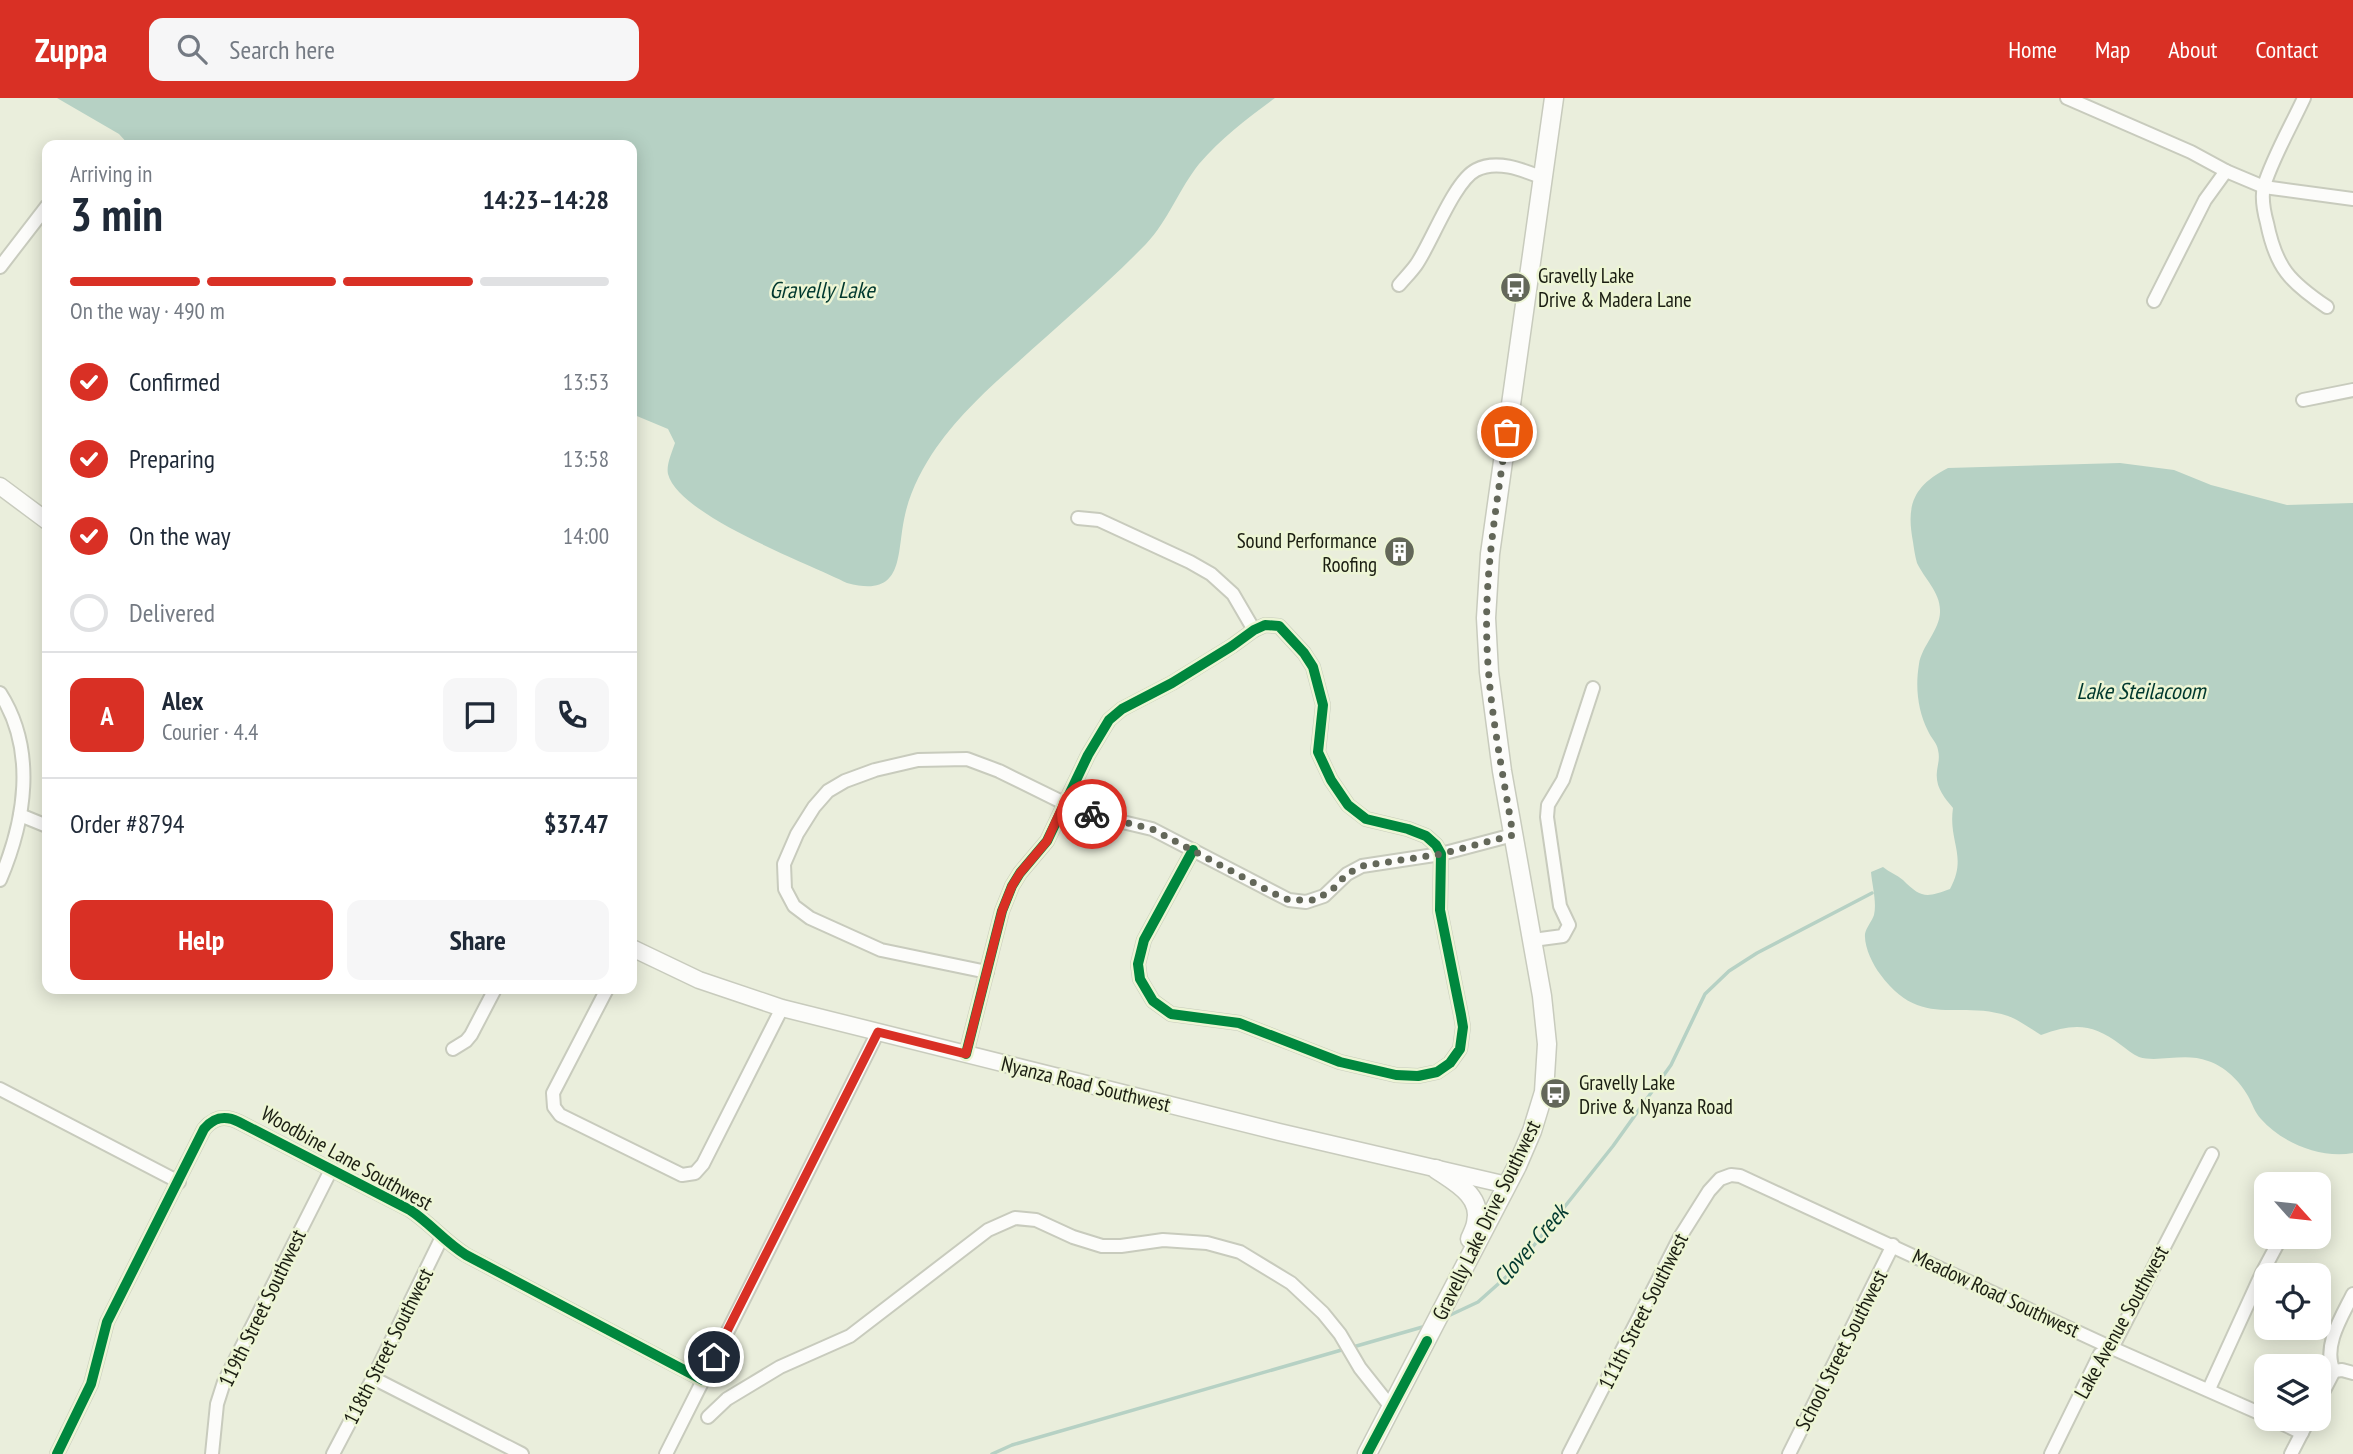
<!DOCTYPE html>
<html lang="en">
<head>
<meta charset="utf-8">
<style>
	body { margin:0; font-family:"PT Sans Narrow",sans-serif; background:#f6f6f7; color:#1f2937; height:100vh; display:flex; flex-direction:column; font-size:26px; white-space:nowrap }
	* { box-sizing:border-box; margin:0 }
	p { font-size:23px; color:#747a83 }
	.icon { flex:none; width:38px; height:38px; fill:none; stroke:currentColor; stroke-width:2; stroke-linecap:round; stroke-linejoin:round }
	.map { position:relative; flex:1; overflow:hidden }
	.sheet { position:absolute; left:42px; top:42px; width:595px; height:854px; display:flex; flex-direction:column; background:#fff; border-radius:14px; box-shadow:0 4px 18px #0003 }
	.sheet>* { flex:none }
	.needle { width:46px; rotate:117deg }
	.tools { position:absolute; left:2254px; top:1074px; display:grid; gap:14px }
	.tools a { display:grid; place-items:center; width:77px; height:77px; border-radius:14px; background:#fff; box-shadow:0 4px 18px #0003; font-size:35px }
	.pin { position:absolute; display:grid; place-items:center; width:60px; height:60px; color:#fff; margin:-30px; border:4px solid #fff; border-radius:50%; box-shadow:0 2px 7px #0007 }
	.courier { position:absolute; display:grid; place-items:center; width:70px; height:70px; margin:-35px; border:5px solid #d93025; border-radius:50%; background:#fff; color:#222; box-shadow:0 2px 9px #0007 }
	.summary em { font-style:normal; font-weight:700 }
	.summary div { display:flex; flex-direction:column-reverse }
	.summary { display:flex; align-items:center; justify-content:space-between; height:119px; padding:0 28px }
	h1 { font-size:46px; font-weight:700; line-height:52px }
	.bar { display:grid; grid-template-columns:repeat(4,1fr); gap:10px 7px; align-content:center; height:84px; padding:0 28px }
	.bar i { height:9px; border-radius:5px; background:#e0e1e3 }
	.bar .current { background:#d93025 }
	.bar p { grid-column:span 4 }
	.line { display:flex; align-items:center; gap:18px; padding:0 28px; border-top:2px solid #e0e1e3 }
	.line div { flex:1 }
	.round { display:grid; place-items:center; flex:none; width:74px; height:74px; border-radius:14px; background:#f6f6f7 }
	ol { padding:0 28px; list-style:none }
	li { display:flex; align-items:center; gap:21px; height:77px }
	li p { margin-inline-start:auto }
	li .icon { padding:7px; border-radius:50%; background:#d93025; color:#fff; stroke-width:4 }
	li:last-child { color:#747a83 }
	li i { width:38px; height:38px; border:4px solid #e0e1e3; border-radius:50% }
	.primary-button { display:flex; gap:14px; margin-top:auto; padding:14px 28px }
	.primary-button a { flex:1; height:80px; border-radius:14px; background:#d93025; color:#fff; font-size:28px; font-weight:700; line-height:80px; text-align:center }
	.primary-button a+a { background:#f6f6f7; color:#1f2937 }
	header { display:flex; align-items:center; gap:42px; box-sizing:border-box; height:98px; padding:0 35px; background:#d93025; color:#fff }
	header strong { font-size:33px }
	nav { display:flex; gap:38px; margin-inline-start:auto; font-size:24px }
	.search { width:490px; height:63px; background:#f6f6f7; display:flex; align-items:center; gap:18px; box-sizing:border-box; padding:0 24px; border-radius:14px; color:#747a83; font-size:26px }
	.map>svg:first-child { display:block }
</style>
</head>
<body>
<header>
<strong>Zuppa</strong>
<div class="search"><svg class="icon" aria-label="search" viewBox="0 0 24 24"><circle cx="10" cy="10" r="6"/><path d="M15 15l6 6"/></svg>Search here</div>
<nav><a>Home</a><a>Map</a><a>About</a><a>Contact</a></nav>
</header>
<div class="map">
<svg width="2353" height="1356" viewBox="0 0 2353 1356">
	<rect width="100%" height="100%" fill="#eaeedc"/>
	<g fill="#b6d1c4">
		<path d="M57,0H1275C1248,20 1221,40 1199,66C1179,91 1168,123 1146,146C1105,188 1060,226 1017,265C988,291 959,317 936,350C923,369 910,393 905,417C896,455 906,501 847,485C808,465 679,418 668,376C666,367 672,354 675,345L668,331L632,316V47H129L119,36Z"/>
		<path d="M2120,365L2174,372L2211,387L2287,407L2353,405V1055C2321,1061 2282,1045 2261,1021C2255,1015 2252,1005 2248,998C2240,983 2224,968 2208,963C2185,954 2158,965 2139,959C2132,956 2127,951 2121,947C2092,925 2074,925 2041,937C2031,931 2019,922 2008,918C1956,901 1921,932 1880,876C1873,867 1864,849 1865,836C1866,830 1872,823 1874,817C1877,804 1872,787 1871,774L1883,769C1889,774 1897,777 1903,782C1921,800 1926,800 1950,791C1968,758 1948,744 1953,710C1944,699 1935,689 1937,673C1938,665 1940,660 1938,652C1937,645 1931,640 1928,633C1918,613 1915,590 1919,566C1922,547 1941,531 1940,512C1940,494 1924,480 1917,465C1915,458 1914,451 1913,444C1906,407 1913,388 1948,370Z"/>
	</g>
	<g fill="none" stroke-linecap="round" stroke-linejoin="round">
		<g stroke="#b6d1c4" stroke-width="3.5">
			<path d="M1446,1219L1478,1204L1515,1171L1613,1048L1671,967L1705,896L1729,873L1757,855L1872,795"/>
			<path d="M1353,1249L1426,1228"/>
			<path d="M992,1356L1012,1347L1345,1251"/>
		</g>
		<defs>
			<g id="minor">
				<path d="M2067,0L2191,54L2226,73L2264,89L2353,101"/>
				<path d="M2304,0C2292,26 2272,61 2264,88C2261,100 2264,114 2267,125C2276,170 2290,184 2327,209"/>
				<path d="M0,169L47,108"/>
				<path d="M1399,187C1404,181 1411,174 1416,167C1431,146 1454,83 1476,72C1497,61 1523,72 1543,80"/>
				<path d="M2154,203L2205,102L2226,73"/>
				<path d="M2303,302L2353,292"/>
				<path d="M1078,420L1099,422L1190,464L1211,476L1233,496L1254,532"/>
				<path d="M0,595C37,653 25,723 0,782"/>
				<path d="M20,717L47,728"/>
				<path d="M1533,842L1563,838L1569,827L1560,808L1547,719L1548,707L1563,682L1593,590"/>
				<path d="M987,874L881,852L810,820L794,808L785,791L784,766L797,736L814,709L828,693L845,683L875,672L918,662L967,661L999,673L1064,705L1093,717L1152,731L1289,802L1306,804L1324,798L1347,776L1362,768L1441,756L1513,737"/>
				<path d="M607,891L553,995L554,1009L560,1017L682,1077L695,1075L703,1066L782,910"/>
				<path d="M453,951L466,943L471,937L495,891"/>
				<path d="M966,956L1002,813L1012,788L1020,775L1047,743L1088,657L1109,622L1122,611L1172,585L1232,548L1254,532L1265,527L1279,528L1304,555L1313,569L1323,607L1318,654L1331,682L1348,707L1366,721L1408,731L1426,738L1436,747L1441,756L1440,812L1461,917L1463,929L1460,951L1450,965L1437,974L1418,978L1396,977L1340,964L1239,925L1171,916L1153,903L1140,881L1138,866L1144,842L1193,752"/>
				<path d="M0,991L179,1084"/>
				<path d="M2334,1273L2342,1272L2353,1275"/>
				<path d="M373,1280L522,1356"/>
				<path d="M2209,1291L2262,1175L2278,1145"/>
				<path d="M2319,1302L2334,1273C2322,1249 2342,1218 2353,1196"/>
				<path d="M708,1319L727,1301L780,1269L850,1238L988,1132L1015,1120L1036,1122L1073,1139L1102,1148H1121L1163,1142L1207,1145L1240,1154L1291,1185L1323,1215L1340,1236L1360,1270L1391,1309"/>
				<path d="M2273,1321L2302,1335"/>
				<path d="M57,1356L91,1286L107,1224L204,1031C214,1019 225,1017 239,1024L410,1112C430,1125 445,1144 466,1157L703,1282"/>
				<path d="M212,1356L217,1306L224,1284L332,1070"/>
				<path d="M333,1356L373,1280L442,1139"/>
				<path d="M666,1356L878,934"/>
				<path d="M1569,1356L1680,1139L1709,1093L1720,1081L1731,1077L1740,1078L2112,1250L2266,1318"/>
				<path d="M1789,1356L1893,1147"/>
				<path d="M2051,1356L2100,1256L2112,1250L2212,1056"/>
				<path d="M2291,1356L2309,1321"/>
			</g>
			<g id="tertiary">
				<path d="M0,388L47,423"/>
				<path d="M632,850L699,882L782,910L1279,1034L1507,1087"/>
			</g>
			<g id="secondary">
				<path d="M1436,1071C1455,1084 1483,1098 1476,1125C1475,1131 1472,1136 1470,1141"/>
				<path d="M1367,1356L1517,1068L1532,1033L1544,994L1547,946L1542,898L1502,673L1489,574L1486,520L1490,456L1554,0"/>
			</g>
		</defs>
		<use href="#minor" stroke="#c8cbbd" stroke-width="16"/>
		<use href="#tertiary" stroke="#c8cbbd" stroke-width="19"/>
		<use href="#secondary" stroke="#c8cbbd" stroke-width="21"/>
		<use href="#minor" stroke="#fcfcfa" stroke-width="12"/>
		<use href="#tertiary" stroke="#fcfcfa" stroke-width="16"/>
		<use href="#secondary" stroke="#fcfcfa" stroke-width="18"/>
		<defs>
			<g id="cycleway">
				<path d="M966,956L1002,813L1012,788L1020,775L1047,743L1088,657L1109,622L1122,611L1172,585L1232,548L1254,532L1265,527L1279,528L1304,555L1313,569L1323,607L1318,654L1331,682L1348,707L1366,721L1408,731L1426,738L1436,747L1441,756L1440,812L1461,917L1463,929L1460,951L1450,965L1437,974L1418,978L1396,977L1340,964L1239,925L1171,916L1153,903L1140,881L1138,866L1144,842L1193,752"/>
				<path d="M57,1356L91,1286L107,1224L204,1031C214,1019 225,1017 239,1024L410,1112C430,1125 445,1144 466,1157L703,1282"/>
				<path d="M1367,1356L1427,1243"/>
			</g>
		</defs>
		<use href="#cycleway" stroke="#edf5d5" stroke-width="15"/>
		<use href="#cycleway" stroke="#00873e" stroke-width="10"/>
	</g>
	<g fill="none" stroke-linecap="round" stroke-linejoin="round">
		<path stroke="#636759" stroke-width="7" stroke-dasharray="0 12.6" d="M1092,716L1152,731L1273,795L1289,802H1315L1332,792L1347,776L1362,768L1441,756L1513,737C1503,675 1489,610 1487,547C1484,475 1497,405 1507,334"/>
		<path stroke="#d93025" stroke-width="9" d="M714,1259L878,934L966,956L1002,813L1012,788L1020,775L1047,743L1064,705L1092,716"/>
	</g>
	<defs>
		<symbol id="bus-disc" viewBox="-11 -11 22 22"><circle r="9.5" fill="#636759" stroke="#edf5d5"/><path d="M-5-6H5V4H4V6H2V4H-2V6H-4V4H-5ZM-3.5-4V0h7V-4ZM-3.5 1.2v1.5H-2V1.2ZM2 1.2v1.5H3.5V1.2Z" fill="#fff"/></symbol>
		<symbol id="building-disc" viewBox="-11 -11 22 22"><circle r="9.5" fill="#636759" stroke="#edf5d5"/><path d="M-4-6H4V6H1V3H-1V6H-4ZM-2.5-4.3h1.7v1.8h-1.7ZM.8-4.3h1.7v1.8H.8ZM-2.5-1h1.7V.8h-1.7ZM.8-1h1.7V.8H.8Z" fill="#fff"/></symbol>
	</defs>
	<g fill-rule="evenodd">
		<use href="#bus-disc" x="1498" y="172" width="35" height="35"/>
		<use href="#building-disc" x="1382" y="436" width="35" height="35"/>
		<use href="#bus-disc" x="1538" y="978" width="35" height="35"/>
	</g>
	<g text-anchor="middle" dominant-baseline="central" stroke-width="5" stroke-linejoin="round" paint-order="stroke">
		<g font-size="21" fill="#1b1e12" stroke="#edf5d5" text-anchor="start">
			<text x="1538" y="177">Gravelly Lake<tspan x="1538" dy="24">Drive &amp; Madera Lane</tspan></text>
			<text x="1377" y="442" text-anchor="end">Sound Performance<tspan x="1377" dy="24">Roofing</tspan></text>
			<text x="1579" y="984">Gravelly Lake<tspan x="1579" dy="24">Drive &amp; Nyanza Road</tspan></text>
		</g>
		<g font-size="21" fill="#1b1e12" stroke="#edf5d5">
			<text transform="translate(1086 986) rotate(14)">Nyanza Road Southwest</text>
			<text transform="translate(347 1060) rotate(29)">Woodbine Lane Southwest</text>
			<text transform="translate(1486 1122) rotate(-64)">Gravelly Lake Drive Southwest</text>
			<text transform="translate(1996 1195) rotate(25)">Meadow Road Southwest</text>
			<text transform="translate(262 1210) rotate(-64)">119th Street Southwest</text>
			<text transform="translate(1643 1213) rotate(-63)">111th Street Southwest</text>
			<text transform="translate(2121 1224) rotate(-61)">Lake Avenue Southwest</text>
			<text transform="translate(388 1248) rotate(-63)">118th Street Southwest</text>
			<text transform="translate(1841 1252) rotate(-63)">School Street Southwest</text>
		</g>
		<g font-size="23" font-style="italic" fill="#00382e" stroke="#edf5d5">
			<text x="822" y="191">Gravelly Lake</text>
			<text x="2141" y="592">Lake Steilacoom</text>
			<text transform="translate(1530 1147) rotate(-49)">Clover Creek</text>
		</g>
	</g>
</svg>
<div class="tools">
<a><svg class="needle" viewBox="-14 -14 28 28"><path d="M0-13l5 13h-10z" fill="#e53935"/><path d="M0 13l5-13h-10z" fill="#747a83"/></svg></a>
<a><svg class="icon" aria-label="locate" viewBox="0 0 24 24"><circle cx="12" cy="12" r="6"/><path d="M12 2v4M12 18v4M2 12h4M18 12h4"/></svg></a>
<a><svg class="icon" aria-label="layers" viewBox="0 0 24 24"><path d="M12 4l9 5-9 5-9-5zM3 14l9 5 9-5"/></svg></a>
</div>
<div class="pin" style="left:1507px;top:334px;background:#ea580c"><svg class="icon" aria-label="bag" viewBox="0 0 24 24"><path d="M5 8h14l-1 12H6zM9 8a3 3 0 0 1 6 0"/></svg></div>
<div class="pin" style="left:714px;top:1259px;background:#1f2937"><svg class="icon" aria-label="home" viewBox="0 0 24 24"><path d="M3 11l9-7 9 7M6 9v11h12V9"/></svg></div>
<div class="courier" style="left:1092px;top:716px"><svg class="icon" aria-label="bike" viewBox="0 0 24 24"><circle cx="6" cy="16" r="4"/><circle cx="18" cy="16" r="4"/><path d="M6 16l4-8h5l3 8M10 8l3 8H6M13 5h3"/></svg></div>
<section class="sheet">
<div class="summary"><div><h1>3 min</h1><p>Arriving in</p></div><em>14:23–14:28</em></div>
<div class="bar"><i class="current"></i><i class="current"></i><i class="current"></i><i></i><p>On the way · 490 m</p></div>
<ol>
<li><svg class="icon" aria-label="check" viewBox="0 0 24 24"><path d="M5 12l5 5 9-10"/></svg>Confirmed<p>13:53</p></li>
<li><svg class="icon" aria-label="check" viewBox="0 0 24 24"><path d="M5 12l5 5 9-10"/></svg>Preparing<p>13:58</p></li>
<li><svg class="icon" aria-label="check" viewBox="0 0 24 24"><path d="M5 12l5 5 9-10"/></svg>On the way<p>14:00</p></li>
<li><i></i>Delivered</li>
</ol>
<div class="line" style="height:126px"><b class="round" style="background:#d93025;color:#fff">A</b><div><b>Alex</b><p>Courier · 4.4</p></div><a class="round"><svg class="icon" aria-label="chat" viewBox="0 0 24 24"><path d="M4 5h16v11H9l-5 4z"/></svg></a><a class="round"><svg class="icon" aria-label="phone" viewBox="0 0 24 24"><path d="M5 4h4l2 5-3 2q2 4 5 5l2-3 5 2v4C11 20 4 13 5 4z"/></svg></a></div>
<div class="line" style="height:91px"><div>Order #8794</div><b>$37.47</b></div>
<div class="primary-button"><a>Help</a><a>Share</a></div>
</section>
</div>
</body>
</html>
